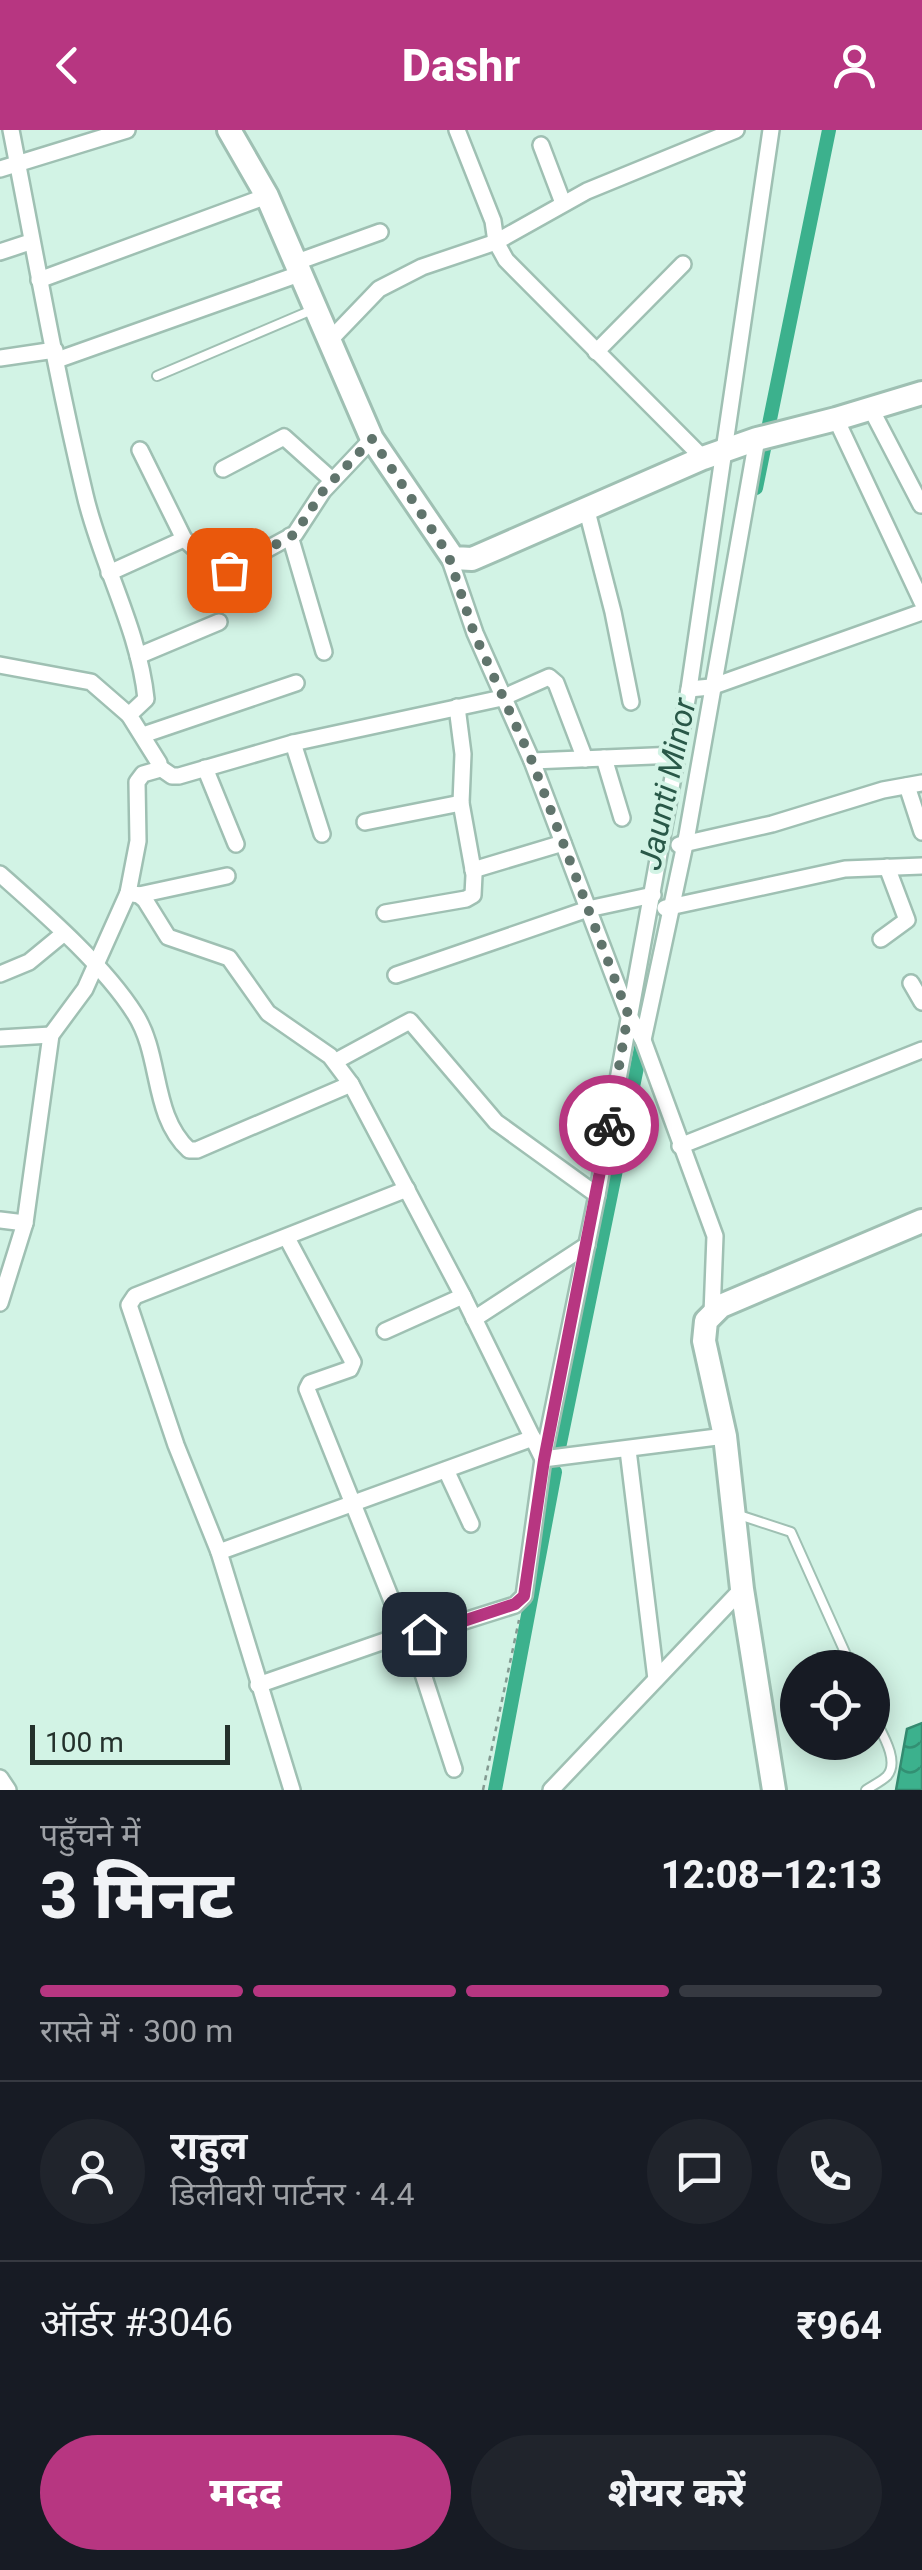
<!DOCTYPE html>
<html lang="hi">
<head>
<meta charset="utf-8">
<style>
	body { margin:0; font-family:Roboto,"Noto Sans Devanagari",sans-serif; background:#20242c; color:#f1f3f6; height:100vh; display:flex; flex-direction:column; font-size:38px; white-space:nowrap }
	* { box-sizing:border-box; margin:0 }
	p { font-size:32px; color:#9ea1a6 }
	.icon { flex:none; width:55px; height:55px; fill:none; stroke:currentColor; stroke-width:2; stroke-linecap:round; stroke-linejoin:round }
	.map { position:relative; height:1660px; overflow:hidden }
	.side { display:flex; flex-direction:column; background:#171b24; flex:1 }
	.side>* { flex:none }
	.tools { position:absolute; left:780px; top:1520px; display:grid; gap:20px }
	.tools a { display:grid; place-items:center; width:110px; height:110px; border-radius:50%; background:#171b24; box-shadow:0 5px 25px #0003; font-size:50px }
	.scale { position:absolute; left:30px; bottom:25px; width:200px; box-sizing:border-box; padding-left:10px; border:5px solid #23302b; border-top:0; font-size:28px; line-height:35px; white-space:nowrap; color:#23302b; -webkit-text-stroke:8px #d2f3e5; paint-order:stroke }
	.pin { position:absolute; display:grid; place-items:center; width:85px; height:85px; color:#fff; margin:-42px; border-radius:20px; box-shadow:0 5px 15px #0006 }
	.courier { position:absolute; display:grid; place-items:center; width:100px; height:100px; margin:-50px; border:8px solid #b73681; border-radius:50%; background:#fff; color:#222; box-shadow:0 2px 12px #0007 }
	.overview em { font-style:normal; font-weight:800 }
	.overview div { display:flex; flex-direction:column-reverse }
	.overview { display:flex; align-items:center; justify-content:space-between; height:170px; padding:0 40px }
	h1 { font-size:65px; font-weight:800; line-height:75px }
	.bar { display:grid; grid-template-columns:repeat(4,1fr); gap:15px 10px; align-content:center; height:120px; padding:0 40px }
	.bar i { height:12px; border-radius:8px; background:#363941 }
	.bar .on { background:#b73681 }
	.bar p { grid-column:span 4 }
	.line { display:flex; align-items:center; gap:25px; padding:0 40px; border-top:2px solid #363941 }
	.line div { flex:1 }
	.round { display:grid; place-items:center; flex:none; width:105px; height:105px; border-radius:52px; background:#20242c }
	.primary-button { display:flex; gap:20px; margin-top:auto; padding:20px 40px }
	.primary-button a { flex:1; height:115px; border-radius:60px; background:#b73681; color:#fff; font-size:40px; font-weight:800; line-height:115px; text-align:center }
	.primary-button a+a { background:#20242c; color:#f1f3f6 }
	header { display:flex; justify-content:space-between; align-items:center; height:130px; padding:0 40px; background:#b73681; color:#fff; font-size:45px; font-weight:800 }
	.map>svg:first-child { display:block }
</style>
</head>
<body>
<header><svg class="icon" aria-label="back" viewBox="0 0 24 24"><path d="M15 5l-7 7 7 7"/></svg>Dashr<svg class="icon" aria-label="person" viewBox="0 0 24 24"><circle cx="12" cy="8" r="4"/><path d="M4 21q1-7 8-7t8 7"/></svg></header>
<div class="map">
<svg width="922" height="1660" viewBox="0 0 922 1660">
	<defs>
		<pattern id="water-waves" width="16" height="10" patternUnits="userSpaceOnUse" patternTransform="scale(2.5)"><rect width="16" height="10" fill="#3cb18d"/><path d="M0 5q4-4 8 0t8 0" fill="none" stroke="#329073"/></pattern>
	</defs>
	<rect width="100%" height="100%" fill="#d2f3e5"/>
	<path fill="url(#water-waves)" stroke="#348a70" stroke-width="2.5" d="M922,1593V1660H896L907,1599Z"/>
	<g fill="none" stroke-linecap="round" stroke-linejoin="round">
		<g stroke="#3cb18d" stroke-width="14">
			<path d="M756,358L829,0"/>
			<path d="M559,1318L643,908"/>
			<path d="M495,1660L555,1342"/>
		</g>
		<defs>
			<g id="lane">
				<path d="M157,246L312,180"/>
				<path d="M739,1385L791,1402L852,1538"/>
				<path d="M866,1660C872,1656 882,1651 887,1646C901,1630 879,1599 872,1583"/>
			</g>
			<g id="street">
				<path d="M457,0L493,91L496,112L506,130L703,328"/>
				<path d="M541,15L563,73"/>
				<path d="M0,39L127,0"/>
				<path d="M0,122L30,112"/>
				<path d="M297,132L380,102"/>
				<path d="M39,150L267,66"/>
				<path d="M329,211L379,159L422,137L496,112L587,61L736,0"/>
				<path d="M596,222L683,134"/>
				<path d="M0,228L55,220"/>
				<path d="M57,230L302,143"/>
				<path d="M871,279L921,375"/>
				<path d="M836,289L922,472"/>
				<path d="M140,320L184,409"/>
				<path d="M223,339L284,307L332,350"/>
				<path d="M587,381L613,482L631,572"/>
				<path d="M290,406L324,522"/>
				<path d="M448,424L475,503L532,631L628,884L643,910L715,1106L712,1184"/>
				<path d="M109,443L184,409L219,440H229L295,404L323,361L372,309"/>
				<path d="M138,526L219,492"/>
				<path d="M0,535L91,552L129,585"/>
				<path d="M689,559L711,557L922,482"/>
				<path d="M143,605L296,553"/>
				<path d="M293,613L322,704"/>
				<path d="M604,628L622,688"/>
				<path d="M532,631L677,625"/>
				<path d="M159,637L172,646H179L293,613L502,568L549,547L556,553L585,629"/>
				<path d="M205,638L236,714"/>
				<path d="M907,656L922,702"/>
				<path d="M365,692L461,673"/>
				<path d="M679,715L772,694L883,660L922,653"/>
				<path d="M473,740L563,713"/>
				<path d="M0,744C44,783 104,835 135,884C162,926 151,985 189,1020H197L351,954"/>
				<path d="M128,763L139,765L145,770L168,807L229,828L268,883L330,926L351,954L463,1166L543,1329"/>
				<path d="M139,765L227,746"/>
				<path d="M665,778L845,739L922,736"/>
				<path d="M385,783L466,769L473,765L474,745L461,673L463,624L457,577"/>
				<path d="M881,809L907,790L887,737"/>
				<path d="M0,844L29,832L63,804"/>
				<path d="M396,845L588,779L653,765"/>
				<path d="M911,853L922,872"/>
				<path d="M0,908L51,905"/>
				<path d="M643,910L687,705L757,309"/>
				<path d="M336,931L410,891L496,992L597,1065"/>
				<path d="M680,1016L922,920"/>
				<path d="M0,1090L25,1093"/>
				<path d="M0,1173L25,1093L51,905L85,859L128,763L138,711L137,652L143,644L157,640L159,633L129,585L146,569C139,499 101,434 85,365C56,244 35,122 11,0"/>
				<path d="M474,1189L587,1115"/>
				<path d="M385,1201L463,1166"/>
				<path d="M628,1320L656,1549"/>
				<path d="M543,1329L725,1306"/>
				<path d="M446,1340L471,1394"/>
				<path d="M219,1422L533,1308"/>
				<path d="M401,1503L423,1504L515,1475L524,1466L543,1329L597,1065L689,559L771,0"/>
				<path d="M410,1504L454,1639"/>
				<path d="M258,1555L396,1507L401,1503L402,1496L307,1259L310,1253L350,1239L353,1232L287,1108"/>
				<path d="M0,1648L8,1660"/>
				<path d="M292,1660L219,1422L176,1315L129,1175L135,1166L407,1059"/>
				<path d="M551,1660L742,1459"/>
			</g>
			<g id="secondary">
				<path d="M229,0L267,66L372,309L453,428L472,429L703,328L757,309L836,289L922,263"/>
				<path d="M774,1660L742,1459L725,1306L704,1211L706,1191L721,1176L922,1091"/>
			</g>
		</defs>
		<use href="#lane" stroke="#9fc0b3" stroke-width="12"/>
		<use href="#street" stroke="#9fc0b3" stroke-width="20"/>
		<use href="#secondary" stroke="#9fc0b3" stroke-width="28"/>
		<path stroke="#839a91" stroke-width="2.5" stroke-dasharray="5 5" stroke-linecap="butt" d="M483,1660L519,1490"/>
		<use href="#lane" stroke="#fff" stroke-width="8"/>
		<use href="#street" stroke="#fff" stroke-width="15"/>
		<use href="#secondary" stroke="#fff" stroke-width="22"/>
	</g>
	<g fill="none" stroke-linecap="round" stroke-linejoin="round">
		<path stroke="#60746c" stroke-width="10" stroke-dasharray="0 18" d="M229,440L295,404L323,361L372,309L448,424L474,503L532,631L628,884L609,995"/>
		<path stroke="#b73681" stroke-width="12" d="M424,1504L515,1474L524,1466L544,1330L609,995"/>
	</g>
	<g text-anchor="middle" dominant-baseline="central" stroke-width="8" stroke-linejoin="round" paint-order="stroke">
		<g font-size="32" font-style="italic" fill="#295848" stroke="#d2f3e5">
			<text transform="translate(667 654) rotate(-78)">Jaunti Minor</text>
		</g>
	</g>
</svg>
<div class="tools">
<a><svg class="icon" aria-label="locate" viewBox="0 0 24 24"><circle cx="12" cy="12" r="6"/><path d="M12 2v4M12 18v4M2 12h4M18 12h4"/></svg></a>
</div>
<div class="scale">100 m</div>
<div class="pin" style="left:229px;top:440px;background:#ea580c"><svg class="icon" aria-label="bag" viewBox="0 0 24 24"><path d="M5 8h14l-1 12H6zM9 8a3 3 0 0 1 6 0"/></svg></div>
<div class="pin" style="left:424px;top:1504px;background:#1f2937"><svg class="icon" aria-label="home" viewBox="0 0 24 24"><path d="M3 11l9-7 9 7M6 9v11h12V9"/></svg></div>
<div class="courier" style="left:609px;top:995px"><svg class="icon" aria-label="bike" viewBox="0 0 24 24"><circle cx="6" cy="16" r="4"/><circle cx="18" cy="16" r="4"/><path d="M6 16l4-8h5l3 8M10 8l3 8H6M13 5h3"/></svg></div>
</div>
<section class="side">
<div class="overview"><div><h1>3 मिनट</h1><p>पहुँचने में</p></div><em>12:08–12:13</em></div>
<div class="bar"><i class="on"></i><i class="on"></i><i class="on"></i><i></i><p>रास्ते में · 300 m</p></div>
<div class="line" style="height:180px"><a class="round"><svg class="icon" aria-label="person" viewBox="0 0 24 24"><circle cx="12" cy="8" r="4"/><path d="M4 21q1-7 8-7t8 7"/></svg></a><div><b>राहुल</b><p>डिलीवरी पार्टनर · 4.4</p></div><a class="round"><svg class="icon" aria-label="chat" viewBox="0 0 24 24"><path d="M4 5h16v11H9l-5 4z"/></svg></a><a class="round"><svg class="icon" aria-label="phone" viewBox="0 0 24 24"><path d="M5 4h4l2 5-3 2q2 4 5 5l2-3 5 2v4C11 20 4 13 5 4z"/></svg></a></div>
<div class="line" style="height:130px"><div>ऑर्डर #3046</div><b>₹964</b></div>
<div class="primary-button"><a>मदद</a><a>शेयर करें</a></div>
</section>
</body>
</html>
